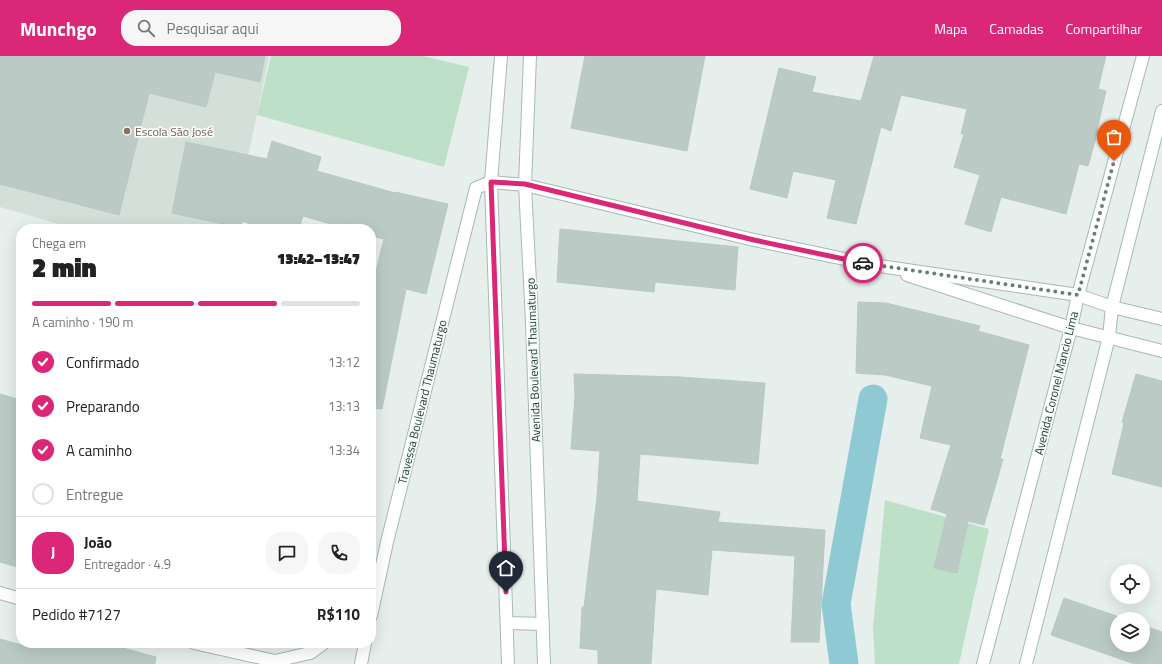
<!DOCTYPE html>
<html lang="pt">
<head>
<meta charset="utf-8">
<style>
	body { margin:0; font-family:"Titillium Web",sans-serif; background:#f6f6f6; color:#222; height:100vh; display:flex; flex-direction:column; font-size:15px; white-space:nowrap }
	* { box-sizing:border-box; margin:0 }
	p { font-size:13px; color:#767676 }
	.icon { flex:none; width:22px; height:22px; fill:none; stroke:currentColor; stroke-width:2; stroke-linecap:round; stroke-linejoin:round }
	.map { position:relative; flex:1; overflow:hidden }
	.side { position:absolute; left:16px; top:168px; width:360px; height:424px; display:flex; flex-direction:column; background:#fff; border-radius:16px; box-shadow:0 4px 16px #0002 }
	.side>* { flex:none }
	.controls { position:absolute; left:1110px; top:508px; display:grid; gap:8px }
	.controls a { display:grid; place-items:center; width:40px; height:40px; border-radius:50%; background:#fff; box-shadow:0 4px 16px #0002; font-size:20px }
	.pin { position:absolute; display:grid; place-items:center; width:34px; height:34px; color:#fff; margin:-41px -17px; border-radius:50% 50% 50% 0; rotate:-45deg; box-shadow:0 0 4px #0007 }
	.pin .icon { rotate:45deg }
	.courier { position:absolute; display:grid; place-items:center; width:40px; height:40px; margin:-20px; border:3px solid #db2777; border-radius:50%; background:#fff; color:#222; box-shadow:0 1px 5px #0007 }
	.overview em { font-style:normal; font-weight:800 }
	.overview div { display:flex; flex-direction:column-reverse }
	.overview { display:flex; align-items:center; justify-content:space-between; height:68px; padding:0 16px }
	h1 { font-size:26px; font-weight:800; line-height:30px }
	.bar { display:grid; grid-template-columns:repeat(4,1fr); gap:6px 4px; align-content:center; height:48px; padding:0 16px }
	.bar i { height:5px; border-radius:3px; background:#e0e0e0 }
	.bar .on { background:#db2777 }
	.bar p { grid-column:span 4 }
	.line { display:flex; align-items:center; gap:10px; padding:0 16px; border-top:1px solid #e0e0e0 }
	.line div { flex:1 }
	.round { display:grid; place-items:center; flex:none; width:42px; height:42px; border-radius:16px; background:#f6f6f6 }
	ol { padding:0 16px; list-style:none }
	li { display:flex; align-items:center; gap:12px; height:44px }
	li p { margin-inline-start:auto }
	li .icon { padding:4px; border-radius:50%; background:#db2777; color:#fff; stroke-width:4 }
	li:last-child { color:#767676 }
	li i { width:22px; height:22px; border:2px solid #e0e0e0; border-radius:50% }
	header { display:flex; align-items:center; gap:24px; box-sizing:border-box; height:56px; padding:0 20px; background:#db2777; color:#fff }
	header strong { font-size:19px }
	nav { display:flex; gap:22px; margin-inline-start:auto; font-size:14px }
	.search { width:280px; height:36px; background:#f6f6f6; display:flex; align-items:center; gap:10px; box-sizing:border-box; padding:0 14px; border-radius:16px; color:#767676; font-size:15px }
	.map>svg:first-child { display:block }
</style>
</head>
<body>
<header>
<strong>Munchgo</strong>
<div class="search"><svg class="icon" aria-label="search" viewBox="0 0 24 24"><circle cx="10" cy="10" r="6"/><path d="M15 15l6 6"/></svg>Pesquisar aqui</div>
<nav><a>Mapa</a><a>Camadas</a><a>Compartilhar</a></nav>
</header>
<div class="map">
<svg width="1162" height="608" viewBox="0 0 1162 608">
	<rect width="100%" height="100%" fill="#e6efeb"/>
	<path fill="#d4dfda" d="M0,0H269L233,173H76L0,151Z"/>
	<g fill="#bfe0c8">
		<path d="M271,0H423L469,11L444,111L257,59Z"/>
		<path d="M885,444L989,473L959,608H875L873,571Z"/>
	</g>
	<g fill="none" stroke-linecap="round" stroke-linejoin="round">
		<path stroke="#8ec9d4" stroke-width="29" d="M844,608L836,548L873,343"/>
	</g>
	<g fill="#bbcac4" stroke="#b8c9c2">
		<path d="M0,0H265L260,26L215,16L206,51L149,37L119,159L0,128Z"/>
		<path d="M585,0H705L687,95L571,72Z"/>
		<path d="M874,0H1106L1098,33L1106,35L1097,74H1098L1088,110L1079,108L1066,158L1001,141L991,176L965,168L980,119L954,111L964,78H961L967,53L901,39L891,75L881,71L856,168L827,162L836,124L793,115L787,142L750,133L779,12L816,21L812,36L861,45Z"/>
		<path d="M272,85L321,101L317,115L395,137V136L448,148L426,238L406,233L382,353L371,352V235L384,183L371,180V173H348L303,160L299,173H266L242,165L241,172L172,157L186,86L267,103Z"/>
		<path d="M560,173L738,191L735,234L655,226L654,236L557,226Z"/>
		<path d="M858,246L886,247L980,270L978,275L1029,289L1000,403H1003L991,445L984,469L968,465L957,517L934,512L947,458L931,453L951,389L920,382L932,330L885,319L856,317Z"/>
		<path d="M574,318L680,321L765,327L758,408L640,398L637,445L720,456L718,466L825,474L819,586H791L795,500L712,494L708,539L656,533L651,608H598V594L580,592L582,551H584L597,441L600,395L571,393L575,340Z"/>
		<path d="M1136,318L1162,325V431L1112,418L1124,367L1122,366Z"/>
		<path d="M0,338L21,344V512L0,506Z"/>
		<path d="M1064,542L1125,563H1117V589H1143V569L1162,576V608H1135L1051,579Z"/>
		<path d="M0,583L36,593L38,587H104L156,601L155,608H0Z"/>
	</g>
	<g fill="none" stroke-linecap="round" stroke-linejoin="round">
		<defs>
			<g id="street">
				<path d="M907,219L1071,272L1162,295"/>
				<path d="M0,537L21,543"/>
				<path d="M371,560L387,486L476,132L491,126L525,129L754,184L873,209L1078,239L1112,251L1162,263"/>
				<path d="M194,587L275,605L310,597L324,587"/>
				<path d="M361,608L365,587"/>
			</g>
			<g id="secondary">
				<path d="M501,0L491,126L508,608"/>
				<path d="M530,0L525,129L532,266L544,608"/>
				<path d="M507,567L543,568"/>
				<path d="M983,608L1071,272L1078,239L1143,0"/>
				<path d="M1026,608L1109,281L1112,251L1162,55"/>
			</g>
		</defs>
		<use href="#street" stroke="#a8b8b2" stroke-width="14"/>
		<use href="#secondary" stroke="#a4bbb3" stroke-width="14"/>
		<use href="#street" stroke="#fff" stroke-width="12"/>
		<use href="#secondary" stroke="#fff" stroke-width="12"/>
	</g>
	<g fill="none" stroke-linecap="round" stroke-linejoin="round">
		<path stroke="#687f78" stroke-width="4" stroke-dasharray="0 7.2" d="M863,207L1078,239L1114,105"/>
		<path stroke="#db2777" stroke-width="5" d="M506,536L491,126L525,128L754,184L863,207"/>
	</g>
	<circle fill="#8d6e63" stroke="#f7fbf9" stroke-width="1.5" cx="127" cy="75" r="4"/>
	<g text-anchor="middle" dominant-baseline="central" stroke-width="3.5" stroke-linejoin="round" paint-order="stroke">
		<g font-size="12" fill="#785e54" stroke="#f7fbf9" text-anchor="start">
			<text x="135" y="75">Escola São José</text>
		</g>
		<g font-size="12" fill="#24423a" stroke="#f7fbf9">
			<text transform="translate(533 304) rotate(-92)">Avenida Boulevard Thaumaturgo</text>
			<text transform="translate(1056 327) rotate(-76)">Avenida Coronel Mancio Lima</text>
			<text transform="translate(422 346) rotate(-76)">Travessa Boulevard Thaumaturgo</text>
		</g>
	</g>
</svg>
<div class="controls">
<a><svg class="icon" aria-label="locate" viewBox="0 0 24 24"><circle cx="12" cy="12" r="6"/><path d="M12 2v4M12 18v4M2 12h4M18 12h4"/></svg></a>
<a><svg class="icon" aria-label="layers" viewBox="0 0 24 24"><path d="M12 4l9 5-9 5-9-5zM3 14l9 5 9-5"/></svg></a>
</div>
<div class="pin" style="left:1114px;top:105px;background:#ea580c"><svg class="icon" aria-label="bag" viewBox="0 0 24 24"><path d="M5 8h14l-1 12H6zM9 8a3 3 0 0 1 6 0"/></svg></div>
<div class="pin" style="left:506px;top:536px;background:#1f2937"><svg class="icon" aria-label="home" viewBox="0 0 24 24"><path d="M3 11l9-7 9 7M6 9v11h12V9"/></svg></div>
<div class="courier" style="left:863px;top:207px"><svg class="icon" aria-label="car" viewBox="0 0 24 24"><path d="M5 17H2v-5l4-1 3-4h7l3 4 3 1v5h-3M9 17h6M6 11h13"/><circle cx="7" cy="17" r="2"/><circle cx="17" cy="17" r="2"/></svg></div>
<section class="side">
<div class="overview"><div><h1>2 min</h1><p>Chega em</p></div><em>13:42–13:47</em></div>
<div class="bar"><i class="on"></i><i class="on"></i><i class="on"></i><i></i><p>A caminho · 190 m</p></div>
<ol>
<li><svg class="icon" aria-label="check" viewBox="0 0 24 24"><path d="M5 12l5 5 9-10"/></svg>Confirmado<p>13:12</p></li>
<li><svg class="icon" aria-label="check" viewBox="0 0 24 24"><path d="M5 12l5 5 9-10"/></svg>Preparando<p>13:13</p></li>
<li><svg class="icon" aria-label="check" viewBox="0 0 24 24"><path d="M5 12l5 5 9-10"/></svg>A caminho<p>13:34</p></li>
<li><i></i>Entregue</li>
</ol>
<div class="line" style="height:72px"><b class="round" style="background:#db2777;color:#fff">J</b><div><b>João</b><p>Entregador · 4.9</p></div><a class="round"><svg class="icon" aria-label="chat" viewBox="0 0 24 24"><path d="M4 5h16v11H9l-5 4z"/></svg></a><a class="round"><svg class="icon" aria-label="phone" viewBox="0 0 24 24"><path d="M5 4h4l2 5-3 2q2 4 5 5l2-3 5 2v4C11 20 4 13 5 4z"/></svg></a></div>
<div class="line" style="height:52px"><div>Pedido #7127</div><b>R$110</b></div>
</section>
</div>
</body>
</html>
